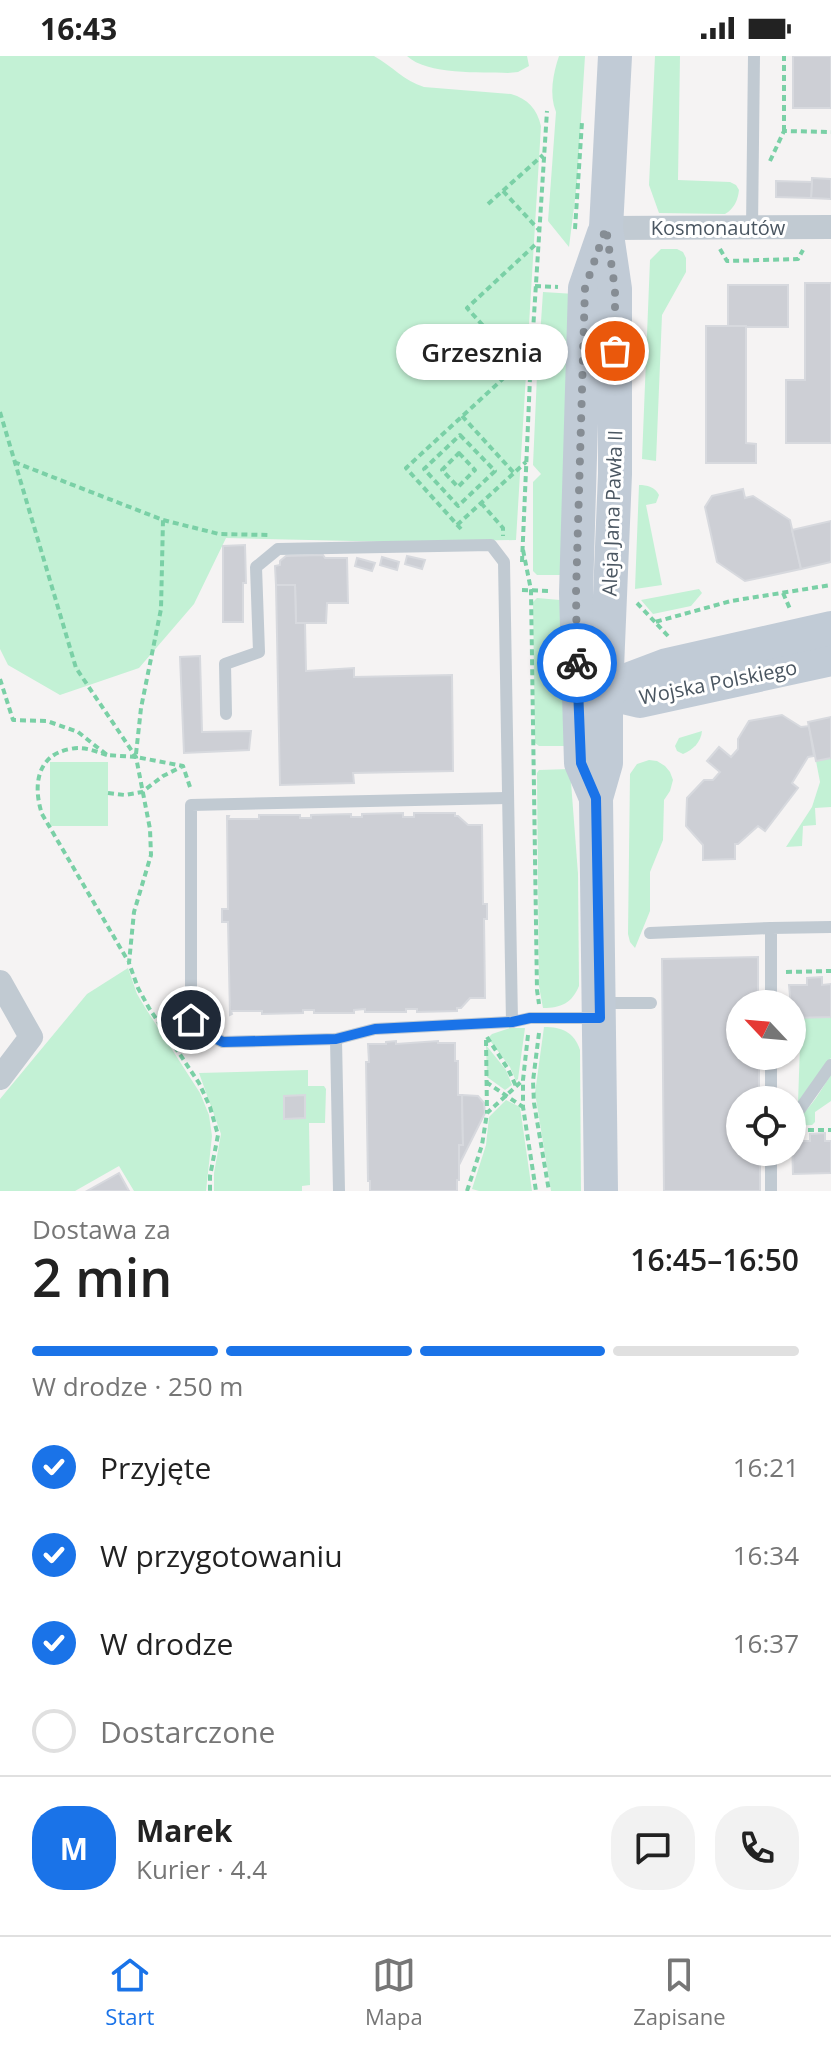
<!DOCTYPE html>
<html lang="pl">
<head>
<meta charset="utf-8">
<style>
	body { margin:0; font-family:"Open Sans",sans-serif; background:#f2f2f2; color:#222; height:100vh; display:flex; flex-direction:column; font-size:30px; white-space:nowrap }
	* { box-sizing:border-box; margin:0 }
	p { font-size:26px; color:#767676 }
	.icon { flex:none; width:44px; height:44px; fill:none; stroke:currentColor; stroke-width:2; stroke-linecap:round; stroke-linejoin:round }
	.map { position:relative; height:1135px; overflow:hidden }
	.panel { display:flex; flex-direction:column; background:#fff; flex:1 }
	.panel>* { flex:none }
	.needle { width:52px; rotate:296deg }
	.tools { position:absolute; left:726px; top:934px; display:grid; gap:16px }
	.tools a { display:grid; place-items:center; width:80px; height:80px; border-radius:50%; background:#fff; box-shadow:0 2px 6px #0004; font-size:40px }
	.pin { position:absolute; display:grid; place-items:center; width:68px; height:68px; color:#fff; margin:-34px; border:4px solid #fff; border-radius:50%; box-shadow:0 2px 8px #0007 }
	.courier { position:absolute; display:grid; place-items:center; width:80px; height:80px; margin:-40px; border:6px solid #1a73e8; border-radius:50%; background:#fff; color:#222; box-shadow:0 2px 10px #0007 }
	.bubble { position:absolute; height:56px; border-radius:28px; background:#fff; box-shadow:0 2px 6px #0004; font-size:26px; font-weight:600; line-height:56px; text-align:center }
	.headline em { font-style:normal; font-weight:600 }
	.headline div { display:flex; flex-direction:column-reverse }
	.headline { display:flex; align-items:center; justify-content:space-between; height:136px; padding:0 32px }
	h1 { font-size:52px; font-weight:600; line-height:60px }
	.bar { display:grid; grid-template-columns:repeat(4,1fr); gap:12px 8px; align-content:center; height:96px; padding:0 32px }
	.bar i { height:10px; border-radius:6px; background:#e0e0e0 }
	.bar .on { background:#1a73e8 }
	.bar p { grid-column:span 4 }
	.line { display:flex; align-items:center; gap:20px; padding:0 32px; border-top:2px solid #e0e0e0 }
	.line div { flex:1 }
	.round { display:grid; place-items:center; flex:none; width:84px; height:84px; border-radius:32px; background:#f2f2f2 }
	ol { padding:0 32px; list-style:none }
	li { display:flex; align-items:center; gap:24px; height:88px }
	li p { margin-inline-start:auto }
	li .icon { padding:8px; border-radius:50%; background:#1a73e8; color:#fff; stroke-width:4 }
	li:last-child { color:#767676 }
	li i { width:44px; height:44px; border:4px solid #e0e0e0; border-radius:50% }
	.status { display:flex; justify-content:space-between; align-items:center; height:56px; padding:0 40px; background:#fff; direction:ltr }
	.status svg { height:22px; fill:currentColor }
	.menu { display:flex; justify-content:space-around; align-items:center; height:112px; border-top:2px solid #e0e0e0; background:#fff; font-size:22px; color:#767676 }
	.menu a { display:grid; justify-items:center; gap:4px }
	.menu .on { color:#1a73e8 }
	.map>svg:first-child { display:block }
</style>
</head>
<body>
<div class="status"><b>16:43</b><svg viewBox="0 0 49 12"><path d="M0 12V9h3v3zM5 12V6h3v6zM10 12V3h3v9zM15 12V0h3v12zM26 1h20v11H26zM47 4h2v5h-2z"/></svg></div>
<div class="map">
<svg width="831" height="1135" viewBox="0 0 831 1135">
	<rect width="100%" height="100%" fill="#f5f3f3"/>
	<g fill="#c3f1d5">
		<path d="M0,0H374C392,10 404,25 424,31L511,38C528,43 537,53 541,70L516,484L397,486L226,482L194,548L139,612L60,639L8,609L0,593Z"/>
		<path d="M407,0H527L529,10L518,16L508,17C481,16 427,19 407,0Z"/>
		<path d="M559,0H585L577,127L569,191L548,165L556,56C549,38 553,18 559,0Z"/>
		<path d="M655,0H680L678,124L730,126L736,129L739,134C738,144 734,153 725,158L659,157L649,129Z"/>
		<path d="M661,193H677L683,196L686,202V216L662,259L656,405L642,403L650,204Z"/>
		<path d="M543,236L575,238L561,519H537L533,515V426L541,418L533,409L537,319L548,308L539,295Z"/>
		<path d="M639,429C647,429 655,431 659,439L656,447L646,449L662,529L635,533Z"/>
		<path d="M699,533L702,537L691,550L653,558L641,544Z"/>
		<path d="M537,542L560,544L567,690H539L535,687L533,546Z"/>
		<path d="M702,675C701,686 693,694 683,698L677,695L675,690L679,682Z"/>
		<path d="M831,702V751L815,752L816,769L803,770L802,790L786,791L812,751L820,726L816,705Z"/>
		<path d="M649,704L657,705L665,710L670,716L673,724L670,735L664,744L663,784L650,816V855L635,892L630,886L628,878L630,718L637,708Z"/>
		<rect x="50" y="706" width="58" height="64"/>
		<path d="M570,713L578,818L579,930C572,947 561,952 543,952L539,930L537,717L539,714Z"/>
		<path d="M128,912L137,938L146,953L200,1037L209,1059L212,1080L206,1135H134L119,1110L75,1135H0V1043L87,938Z"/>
		<path d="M831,961V1002L798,1047L800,989L792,988V962Z"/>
		<path d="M544,971C562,971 574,976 580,994L581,1135H551L535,1037Z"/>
		<path d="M510,972H525L518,1023L516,1025L510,1011L488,982L492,978Z"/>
		<path d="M486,989L506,1014L512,1029L505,1034L487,1021Z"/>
		<path d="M308,1014V1030H324L326,1033L325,1067H309L310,1129L302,1130V1135H214V1117L221,1078L199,1017Z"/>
		<path d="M831,1019V1045L815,1056V1066L812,1069L792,1070V1064C809,1058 821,1033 831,1019Z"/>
		<path d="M506,1044L520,1051L532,1135H479L472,1133L486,1089L489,1061Z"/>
	</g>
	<g fill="#cdcfd5" stroke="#d7d9de" stroke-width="2">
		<rect x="793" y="0" width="38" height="52"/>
		<path d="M812,122L831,123V143L811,142Z"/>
		<path d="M776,125L812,126L811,142L776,141Z"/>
		<path d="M805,227H831V387H786V324H805Z"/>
		<rect x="728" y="229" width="60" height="42"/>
		<path d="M706,270H746V387L756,388V407H706Z"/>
		<path d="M743,433L745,442L753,440L790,464L801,513L745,525L717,506L705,451L712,440Z"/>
		<path d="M831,465V506L801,513L792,474Z"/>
		<path d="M245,489L246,527H243V566H223V490Z"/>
		<path d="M323,499L325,502H347L348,547H327L326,567H296L295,529H276L275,510L280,509V505L286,500Z"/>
		<path d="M407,500L425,504L422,513L405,508Z"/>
		<path d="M382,501L399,506L397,514L380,509Z"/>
		<path d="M357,502L375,507L372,515L355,510Z"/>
		<path d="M276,529H295L296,567H305L306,615L354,612V621L452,619L453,715L353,717L354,727L280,729Z"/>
		<path d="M200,600L202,676L251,675L249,694L184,697L180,601Z"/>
		<path d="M782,659L801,671L809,670L814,700L808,701L792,727L798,732L765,775L758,770L738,788H735V803L703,804V789L686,770L687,742L704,724H713L720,716L707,705L719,691L731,701L738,693V683L749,665Z"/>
		<path d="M831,661V702L816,705L808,666Z"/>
		<path d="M403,757V761H414V757H455V760H458L468,769H482L483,848H487V863H484L485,942H470L461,952H457V955L417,956V953H406V956H365V953L354,954V957H314V954H303V957L262,958V955H231L232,958L230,959L228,866H222V853H228L227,760H229L228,763H259V759H300V762H311V759L351,758V761H362V758Z"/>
		<path d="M758,901V948H740V1000H759V1044H740V1096H760V1135H664L662,903Z"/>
		<path d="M822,921V929L831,928V961L792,962L789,929H807V922Z"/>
		<path d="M396,985V988L438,985V987H455V1005H458V1039H462L463,1089H459V1124H457V1135H370V1125H368L366,1006H369L368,988H386V986Z"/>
		<path d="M305,1039V1062L284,1063V1040Z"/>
		<path d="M462,1039L478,1040L484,1047L485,1057L459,1109V1089H463Z"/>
		<path d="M825,1077V1085H831V1117L793,1118L792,1085H810V1078Z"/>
		<path d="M119,1117L129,1135H87Z"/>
	</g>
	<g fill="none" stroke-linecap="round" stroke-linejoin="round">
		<g stroke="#7ad0a6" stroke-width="4" stroke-dasharray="6 4" stroke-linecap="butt">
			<path d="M784,75V0"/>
			<path d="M770,105L784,75L831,76"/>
			<path d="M503,135L539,174"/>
			<path d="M488,148L543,99"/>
			<path d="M575,173L582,66"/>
			<path d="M720,193L727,205L798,203L803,194"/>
			<path d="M535,230L558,231"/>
			<path d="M530,321L467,252L536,188"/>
			<path d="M0,356L76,612L136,701L150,773L151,799L134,856L129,907L138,932L149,952L199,1027L210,1051L218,1079L210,1120V1135"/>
			<path d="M462,360L514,417"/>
			<path d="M460,379L495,415L458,450L424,413Z"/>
			<path d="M459,397L475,414L458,431L442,414Z"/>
			<path d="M14,406L163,464L219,478L268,479"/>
			<path d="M481,447L503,472V480"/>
			<path d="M457,469L526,406"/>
			<path d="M461,473L406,412L532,296"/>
			<path d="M523,494L531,534L537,934L539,948"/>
			<path d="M522,506L530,322L547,55"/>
			<path d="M522,534L551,535"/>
			<path d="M783,537L790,553"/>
			<path d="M637,547L655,566"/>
			<path d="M668,580L655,566L731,545L831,529"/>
			<path d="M0,623L13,664L47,665L78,676L107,699L136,701L183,710L191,734"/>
			<path d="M136,698L141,652L161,553L163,464"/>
			<path d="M107,699C95,695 83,690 70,693C36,699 33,731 42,758L128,905"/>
			<path d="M108,737L125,739L142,736L163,720L181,711"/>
			<path d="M786,916L831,915"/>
			<path d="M539,977L533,1025L534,1047L549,1135"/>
			<path d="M528,979L523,1024V1051L536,1135"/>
			<path d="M487,981L508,1013L516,1030"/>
			<path d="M486,984L487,1057"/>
			<path d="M486,1026L523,1051"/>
			<path d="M798,1074H831"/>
			<path d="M467,1135L482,1089L487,1057L523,1024"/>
		</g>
		<g stroke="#c1cad2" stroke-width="12">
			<path d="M752,172L754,0"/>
			<path d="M226,658L225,608L259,596L256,511L278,493L491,489L504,506L512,966"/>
			<path d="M507,742L191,749V964L204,977L223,986L336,983L375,973L512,966L530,962H597"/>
			<path d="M650,877L771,872"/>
			<path d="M600,947H651"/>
			<path d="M771,948V872L831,871"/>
			<path d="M336,983L339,1135"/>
			<path d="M771,1000V1044"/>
			<path d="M792,1058L800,1053L831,1009"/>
			<path d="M771,1096V1135"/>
		</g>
		<g stroke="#c1cad2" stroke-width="24">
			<path d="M606,172L831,171"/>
			<path d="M0,926L31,981L0,1022"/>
		</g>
		<g stroke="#c1cbd6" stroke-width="34">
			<path d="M589,622L606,637L640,645L831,603"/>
			<path d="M600,642L622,626L667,609L831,572"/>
			<path d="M596,742L581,707L576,537L585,232L604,177"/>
			<path d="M601,1135L596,742L606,707V637L615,418V233L606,172L615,0"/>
		</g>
	</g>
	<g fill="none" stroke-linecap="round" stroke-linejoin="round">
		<path stroke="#868d94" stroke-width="8" stroke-dasharray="0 14.4" d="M577,607L576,537L585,232L606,172L615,233V295"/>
		<path stroke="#1a73e8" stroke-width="10" d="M191,964L204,977L223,986L336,983L375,973L512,966L530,962H600L596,742L581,707L577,607"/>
	</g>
	<g text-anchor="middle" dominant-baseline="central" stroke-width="6" stroke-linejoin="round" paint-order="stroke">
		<g font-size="20" fill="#4a5661" stroke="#fff">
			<text x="718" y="171">Kosmonautów</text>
			<text transform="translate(612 457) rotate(-88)">Aleja Jana Pawła II</text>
			<text transform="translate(718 626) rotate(-11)">Wojska Polskiego</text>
		</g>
	</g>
</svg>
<div class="tools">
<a><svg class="needle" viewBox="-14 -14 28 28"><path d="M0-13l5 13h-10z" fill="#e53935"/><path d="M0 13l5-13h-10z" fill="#767676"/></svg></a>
<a><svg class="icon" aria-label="locate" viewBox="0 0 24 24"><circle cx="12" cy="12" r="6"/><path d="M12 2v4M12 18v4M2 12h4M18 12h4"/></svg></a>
</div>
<div class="pin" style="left:615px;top:295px;background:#ea580c"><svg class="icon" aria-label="bag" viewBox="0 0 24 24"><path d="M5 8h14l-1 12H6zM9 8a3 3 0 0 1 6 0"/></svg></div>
<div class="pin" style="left:191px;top:964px;background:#1f2937"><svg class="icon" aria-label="home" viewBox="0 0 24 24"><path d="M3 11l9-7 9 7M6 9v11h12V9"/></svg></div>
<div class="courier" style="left:577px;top:607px"><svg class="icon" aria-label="bike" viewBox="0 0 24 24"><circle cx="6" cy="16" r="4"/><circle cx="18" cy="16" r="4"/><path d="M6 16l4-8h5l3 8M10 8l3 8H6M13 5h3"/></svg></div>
<div class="bubble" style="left:396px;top:268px;width:172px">Grzesznia</div>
</div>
<section class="panel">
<div class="headline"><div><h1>2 min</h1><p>Dostawa za</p></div><em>16:45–16:50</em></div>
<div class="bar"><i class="on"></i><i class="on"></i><i class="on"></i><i></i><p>W drodze · 250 m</p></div>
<ol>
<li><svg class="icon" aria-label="check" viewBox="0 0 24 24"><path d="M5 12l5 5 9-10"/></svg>Przyjęte<p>16:21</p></li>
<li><svg class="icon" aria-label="check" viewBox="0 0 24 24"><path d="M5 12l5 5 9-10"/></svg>W przygotowaniu<p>16:34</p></li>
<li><svg class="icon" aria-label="check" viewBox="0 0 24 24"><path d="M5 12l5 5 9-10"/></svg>W drodze<p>16:37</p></li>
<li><i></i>Dostarczone</li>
</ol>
<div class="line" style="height:144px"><b class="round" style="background:#1a73e8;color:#fff">M</b><div><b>Marek</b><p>Kurier · 4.4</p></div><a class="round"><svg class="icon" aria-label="chat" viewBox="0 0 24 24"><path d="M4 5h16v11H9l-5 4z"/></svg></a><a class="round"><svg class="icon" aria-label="phone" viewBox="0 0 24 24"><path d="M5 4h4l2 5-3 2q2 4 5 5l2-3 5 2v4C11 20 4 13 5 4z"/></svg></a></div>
</section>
<nav class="menu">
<a class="on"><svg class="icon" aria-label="home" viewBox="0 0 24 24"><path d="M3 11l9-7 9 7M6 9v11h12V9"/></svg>Start</a>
<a><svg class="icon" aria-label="map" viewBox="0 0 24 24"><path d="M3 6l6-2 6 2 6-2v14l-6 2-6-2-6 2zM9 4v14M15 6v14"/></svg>Mapa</a>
<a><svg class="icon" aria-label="saved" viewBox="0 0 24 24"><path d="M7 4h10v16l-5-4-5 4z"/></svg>Zapisane</a>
</nav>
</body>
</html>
